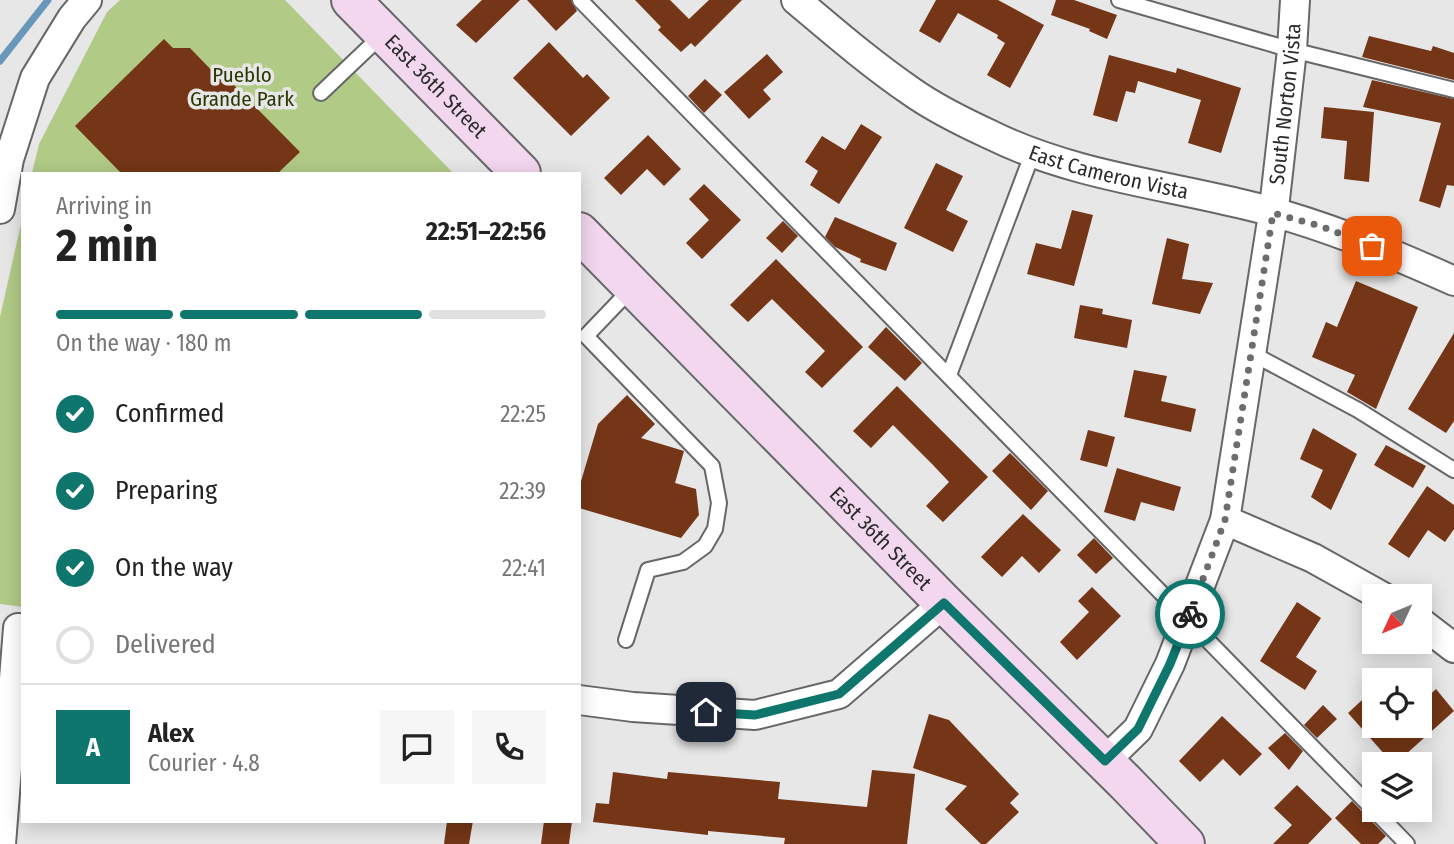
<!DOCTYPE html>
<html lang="en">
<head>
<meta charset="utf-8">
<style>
	body { margin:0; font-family:"Fira Sans Condensed",sans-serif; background:#f6f6f6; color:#222; height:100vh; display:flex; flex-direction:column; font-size:26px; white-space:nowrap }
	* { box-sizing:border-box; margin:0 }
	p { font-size:23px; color:#767676 }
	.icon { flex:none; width:38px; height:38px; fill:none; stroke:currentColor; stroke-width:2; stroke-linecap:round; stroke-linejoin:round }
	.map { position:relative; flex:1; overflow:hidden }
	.panel { position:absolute; left:21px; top:172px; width:560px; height:651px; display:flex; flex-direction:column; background:#fff; border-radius:0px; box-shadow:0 4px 18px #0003 }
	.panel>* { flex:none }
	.needle { width:46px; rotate:226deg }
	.tools { position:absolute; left:1362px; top:584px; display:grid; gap:14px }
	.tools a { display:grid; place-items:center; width:70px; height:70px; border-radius:0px; background:#fff; box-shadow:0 4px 18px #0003; font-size:35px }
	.pin { position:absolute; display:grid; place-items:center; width:60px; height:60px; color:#fff; margin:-30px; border-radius:14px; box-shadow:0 4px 10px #0006 }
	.courier { position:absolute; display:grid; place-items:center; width:70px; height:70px; margin:-35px; border:5px solid #0f766e; border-radius:50%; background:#fff; color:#222; box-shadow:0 2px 9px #0007 }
	.headline em { font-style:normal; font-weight:700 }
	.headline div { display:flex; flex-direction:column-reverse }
	.headline { display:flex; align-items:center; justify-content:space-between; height:119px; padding:0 35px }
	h1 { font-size:46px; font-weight:700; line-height:52px }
	.bar { display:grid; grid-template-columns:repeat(4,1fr); gap:10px 7px; align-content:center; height:84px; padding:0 35px }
	.bar i { height:9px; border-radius:5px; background:#e0e0e0 }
	.bar .active { background:#0f766e }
	.bar p { grid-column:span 4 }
	.line { display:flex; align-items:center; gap:18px; padding:0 35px; border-top:2px solid #e0e0e0 }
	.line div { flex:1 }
	.round { display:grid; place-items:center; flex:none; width:74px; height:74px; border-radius:0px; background:#f6f6f6 }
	ol { padding:0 35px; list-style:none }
	li { display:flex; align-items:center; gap:21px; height:77px }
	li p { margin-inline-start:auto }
	li .icon { padding:7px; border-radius:50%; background:#0f766e; color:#fff; stroke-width:4 }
	li:last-child { color:#767676 }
	li i { width:38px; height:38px; border:4px solid #e0e0e0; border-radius:50% }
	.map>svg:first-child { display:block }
</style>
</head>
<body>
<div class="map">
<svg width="1454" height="844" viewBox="0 0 1454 844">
	<rect width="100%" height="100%" fill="#e7e7e8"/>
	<g fill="#b1ca86">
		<path d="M120,0H285L453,173H32L39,144L107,12Z"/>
		<path d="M23,215V607L0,604V317Z"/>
	</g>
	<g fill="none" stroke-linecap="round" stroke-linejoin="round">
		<path stroke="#6897ba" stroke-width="7" d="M0,61L48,0"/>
	</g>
	<g fill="#743616">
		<path d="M482,0H520L476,43L456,25Z"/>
		<path d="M527,0H571L577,11L556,31Z"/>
		<path d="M635,0H670L689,19L709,0H742L695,47L691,43L681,52L658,30L661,27Z"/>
		<path d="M936,0H998L1044,25L1010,88L987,75L1005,43L997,38L998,35L958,13L940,43L919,31Z"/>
		<path d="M1056,0H1074L1117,15L1107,39L1089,31L1090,29L1051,15Z"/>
		<path d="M1369,36L1431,51L1433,46L1454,53V80L1362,57Z"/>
		<path d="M164,39L173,48H190L220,79L224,75L300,152L278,173H121L75,126Z"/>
		<path d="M549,42L583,78L587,74L610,98L571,136L513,78Z"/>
		<path d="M767,54L783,72L763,90L771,99L749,119L724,92Z"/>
		<path d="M1109,55L1176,73L1177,68L1241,88L1221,153L1188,143L1201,100L1138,81L1135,93L1126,91L1117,122L1093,115Z"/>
		<path d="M705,79L722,95L704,113L688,96Z"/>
		<path d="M1372,80L1454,99V186L1447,185L1440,208L1419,201L1441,123L1363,107Z"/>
		<path d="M1324,107L1374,112L1369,182L1344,179L1347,141L1321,138Z"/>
		<path d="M861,124L882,137L839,204L810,185L818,171L805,162L822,136L845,150Z"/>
		<path d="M648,135L681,169L664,186L647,169L621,195L604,178Z"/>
		<path d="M936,163L963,176L946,210L968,221L953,252L904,228Z"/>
		<path d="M704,184L741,220L702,259L686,243L709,220L689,199Z"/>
		<path d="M1072,210L1093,215L1074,286L1027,274L1036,243L1061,249Z"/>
		<path d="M835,217L897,243L886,271L860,262L861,259L835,247L825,237Z"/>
		<path d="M783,221L798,236L782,253L766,238Z"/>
		<path d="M1167,238L1189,244L1182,279L1213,283L1200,314L1152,304Z"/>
		<path d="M776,259L863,347L822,388L805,372L825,351L772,299L748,322L730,305Z"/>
		<path d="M1356,281L1418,307L1376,409L1347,392L1355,375L1312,357L1326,322L1337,327Z"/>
		<path d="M1080,305L1103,309L1102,314L1132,320L1127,348L1074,338Z"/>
		<path d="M886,327L922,363L905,381L868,347Z"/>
		<path d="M1454,333V421L1446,433L1408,409Z"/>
		<path d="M1134,370L1167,376L1161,401L1196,409L1191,432L1124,417Z"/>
		<path d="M897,386L988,477L943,522L926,506L949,482L933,465L893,425L871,448L853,431Z"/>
		<path d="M627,395L655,424L641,438L684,451L675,483L696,489L699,515L681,538L579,508V488L598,424Z"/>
		<path d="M1313,428L1357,454L1331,510L1311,497L1323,470L1300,459Z"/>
		<path d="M1088,430L1115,437L1107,467L1080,460Z"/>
		<path d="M1386,445L1426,466L1413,488L1374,465Z"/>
		<path d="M1010,453L1048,491L1031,510L992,471Z"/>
		<path d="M1117,468L1181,487L1174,511L1141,502L1135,521L1104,512Z"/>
		<path d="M1427,486L1454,505V529L1445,542L1428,530L1409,558L1388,544Z"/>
		<path d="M1023,514L1061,550L1039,573L1022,556L1002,577L981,557Z"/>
		<path d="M1094,538L1113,558L1096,574L1077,555Z"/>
		<path d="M1092,587L1121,616L1077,660L1060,642L1089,612L1078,601Z"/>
		<path d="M1297,602L1321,618L1296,657L1317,671L1305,690L1260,661Z"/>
		<path d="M1374,689V726H1419V705L1436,689L1454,711L1394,765L1348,713Z"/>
		<path d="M1323,705L1337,719L1317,738L1304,725Z"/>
		<path d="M929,714L949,720L1019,794L1010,803L1019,812L986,844H981L945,809L967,786L913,768Z"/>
		<path d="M1222,716L1262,754L1240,776L1223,759L1200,782L1179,761Z"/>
		<path d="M1285,733L1303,751L1289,770L1268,748Z"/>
		<path d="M872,770L915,774L907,844H784L785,838L708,831V835L593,822L596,803L609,804L613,772L667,779L668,772L780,782L778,799L867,807Z"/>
		<path d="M1297,785L1332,819L1308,844H1273L1292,825L1274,808Z"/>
		<path d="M1352,801L1386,836L1378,844H1361L1335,818Z"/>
		<path d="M447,821H473L469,844H444Z"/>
		<path d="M544,821H572L569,844H541Z"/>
	</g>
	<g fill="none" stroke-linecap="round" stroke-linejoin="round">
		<defs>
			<g id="lane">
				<path d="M580,0L1374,810"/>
				<path d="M1119,0L1292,50L1454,90"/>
				<path d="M321,93L383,34"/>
				<path d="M1251,353L1358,410L1454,470"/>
				<path d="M949,375L1033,152"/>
				<path d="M626,640L648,570L683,562L705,546L715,529L719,503L712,466L586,336L632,288"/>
				<path d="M1374,810L1407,844"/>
			</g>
			<g id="street">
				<path id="s1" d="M796,0C834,32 871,64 912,92C936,109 965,123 991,135C1070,174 1160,184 1246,205C1318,222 1387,251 1454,281"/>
				<path d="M0,209L9,159L35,78L72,18L87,0"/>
				<path d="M1225,520L1313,558L1383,597"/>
				<path d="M1419,621L1454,648"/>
				<path d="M579,700L633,707L755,715L839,694L944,603"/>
				<path id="s2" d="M1105,761L1138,729L1170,664L1225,520L1274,208L1292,50L1295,0"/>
				<path d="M1,844L18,628"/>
			</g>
			<g id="secondary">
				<path id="s3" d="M351,0L521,173"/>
				<path id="s4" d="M579,232L944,603L1126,783L1185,844"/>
			</g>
		</defs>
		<use href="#lane" stroke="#666768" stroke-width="18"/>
		<use href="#street" stroke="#666768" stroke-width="32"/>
		<use href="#secondary" stroke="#666768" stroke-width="42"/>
		<use href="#lane" stroke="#fff" stroke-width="14"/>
		<use href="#street" stroke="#fff" stroke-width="28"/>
		<use href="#secondary" stroke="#f3d7ee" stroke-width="38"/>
	</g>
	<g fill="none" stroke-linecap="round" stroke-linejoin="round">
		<path stroke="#6c6d6d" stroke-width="7" stroke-dasharray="0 12.6" d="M1190,614L1225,520L1273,213L1320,226L1372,246"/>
		<path stroke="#0f766e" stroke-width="9" d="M706,712L755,715L839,694L944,603L1105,761L1138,729L1170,664L1190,614"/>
	</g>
	<g text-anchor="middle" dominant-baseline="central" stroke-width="7" stroke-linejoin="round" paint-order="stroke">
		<g font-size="21" fill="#2a3904" stroke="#e7e7e8">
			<text x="242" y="75">Pueblo<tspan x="242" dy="24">Grande Park</tspan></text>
		</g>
		<g font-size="21" fill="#2a2b2b" stroke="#e7e7e8">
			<text stroke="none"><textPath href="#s3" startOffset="121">East 36th Street</textPath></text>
			<text stroke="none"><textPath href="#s2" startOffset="693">South Norton Vista</textPath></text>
			<text stroke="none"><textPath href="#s1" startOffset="362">East Cameron Vista</textPath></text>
			<text stroke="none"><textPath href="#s4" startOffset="430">East 36th Street</textPath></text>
		</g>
	</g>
</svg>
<div class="tools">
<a><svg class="needle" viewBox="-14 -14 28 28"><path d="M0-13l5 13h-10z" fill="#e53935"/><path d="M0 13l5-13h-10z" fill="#767676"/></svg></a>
<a><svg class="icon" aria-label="locate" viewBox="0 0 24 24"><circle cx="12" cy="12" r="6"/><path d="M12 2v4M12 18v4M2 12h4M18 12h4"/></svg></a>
<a><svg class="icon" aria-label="layers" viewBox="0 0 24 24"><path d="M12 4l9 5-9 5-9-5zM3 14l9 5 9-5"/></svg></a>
</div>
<div class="pin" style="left:1372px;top:246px;background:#ea580c"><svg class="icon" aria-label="bag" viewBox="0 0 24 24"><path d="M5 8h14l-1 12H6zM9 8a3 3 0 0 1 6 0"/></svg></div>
<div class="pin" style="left:706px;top:712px;background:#1f2937"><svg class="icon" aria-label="home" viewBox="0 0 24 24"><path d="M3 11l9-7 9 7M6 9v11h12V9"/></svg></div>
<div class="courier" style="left:1190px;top:614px"><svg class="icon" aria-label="bike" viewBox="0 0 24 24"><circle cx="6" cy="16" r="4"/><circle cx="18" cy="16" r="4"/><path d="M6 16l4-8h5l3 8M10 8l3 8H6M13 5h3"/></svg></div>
<section class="panel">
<div class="headline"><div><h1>2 min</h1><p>Arriving in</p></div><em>22:51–22:56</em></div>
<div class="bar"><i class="active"></i><i class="active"></i><i class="active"></i><i></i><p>On the way · 180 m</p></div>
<ol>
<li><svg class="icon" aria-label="check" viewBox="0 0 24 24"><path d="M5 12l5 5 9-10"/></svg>Confirmed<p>22:25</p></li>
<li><svg class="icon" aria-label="check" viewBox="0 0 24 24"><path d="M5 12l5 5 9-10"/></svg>Preparing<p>22:39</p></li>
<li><svg class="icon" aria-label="check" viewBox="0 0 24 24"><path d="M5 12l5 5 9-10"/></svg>On the way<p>22:41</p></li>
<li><i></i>Delivered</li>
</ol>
<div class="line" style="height:126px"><b class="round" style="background:#0f766e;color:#fff">A</b><div><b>Alex</b><p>Courier · 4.8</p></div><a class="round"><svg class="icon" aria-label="chat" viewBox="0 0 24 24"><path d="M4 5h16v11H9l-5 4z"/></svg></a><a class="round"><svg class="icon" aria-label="phone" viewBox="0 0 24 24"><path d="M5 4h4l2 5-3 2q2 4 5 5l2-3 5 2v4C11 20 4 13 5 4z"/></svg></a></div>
</section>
</div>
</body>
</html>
